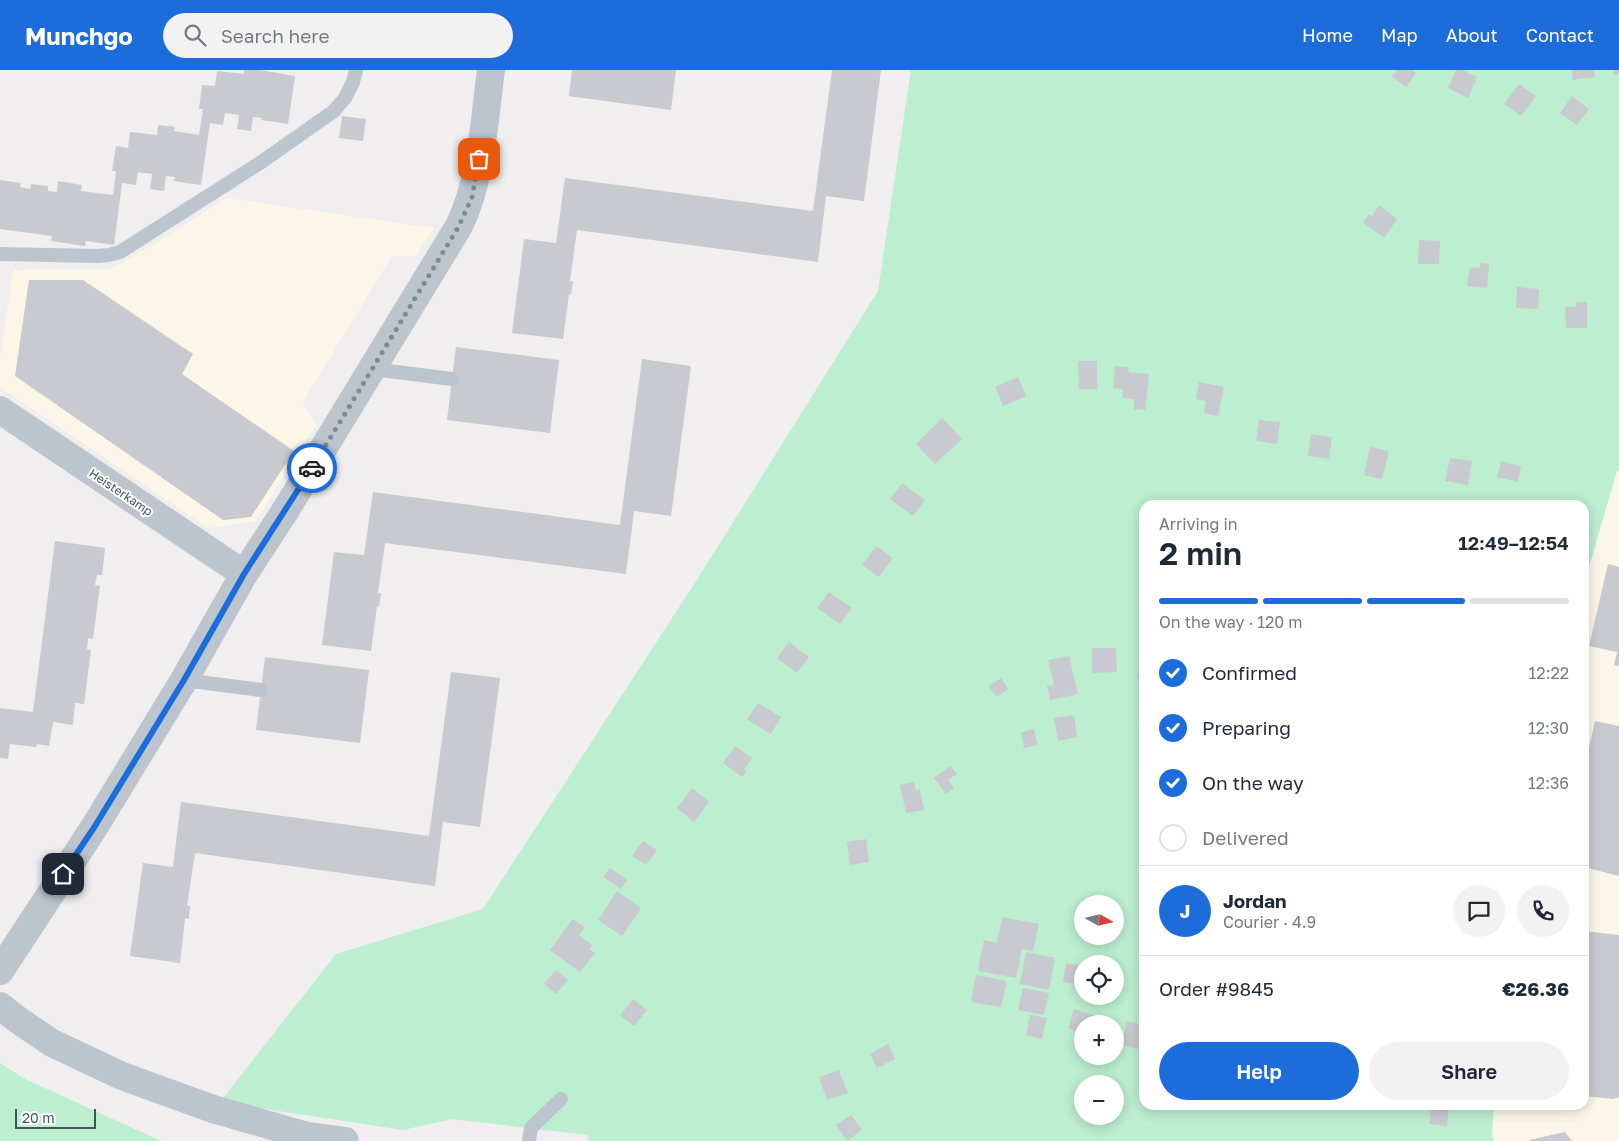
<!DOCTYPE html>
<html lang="en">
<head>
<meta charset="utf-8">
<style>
	body { margin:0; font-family:"Golos Text",sans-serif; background:#f2f2f3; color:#1f2937; height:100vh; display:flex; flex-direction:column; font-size:19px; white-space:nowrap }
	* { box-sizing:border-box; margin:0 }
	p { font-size:16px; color:#747a83 }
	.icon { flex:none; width:28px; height:28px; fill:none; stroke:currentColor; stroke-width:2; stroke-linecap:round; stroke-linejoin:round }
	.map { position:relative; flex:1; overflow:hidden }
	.details { position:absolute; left:1139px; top:430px; width:450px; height:610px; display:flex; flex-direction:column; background:#fff; border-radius:15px; box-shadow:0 2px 12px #0003 }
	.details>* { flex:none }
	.needle { width:32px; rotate:98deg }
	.fabs { position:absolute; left:1074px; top:825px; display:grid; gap:10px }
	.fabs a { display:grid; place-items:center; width:50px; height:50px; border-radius:50%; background:#fff; box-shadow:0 2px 12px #0003; font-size:25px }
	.scale { position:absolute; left:15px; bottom:12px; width:81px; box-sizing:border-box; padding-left:5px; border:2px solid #46515b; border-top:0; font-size:14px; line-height:18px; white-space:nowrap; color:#46515b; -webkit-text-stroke:4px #fff; paint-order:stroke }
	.pin { position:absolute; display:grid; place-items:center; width:42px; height:42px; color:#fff; margin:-21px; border-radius:10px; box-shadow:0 2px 8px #0006 }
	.courier { position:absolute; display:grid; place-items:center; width:50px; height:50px; margin:-25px; border:4px solid #1c6cdc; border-radius:50%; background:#fff; color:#222; box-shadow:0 1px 6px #0007 }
	.overview em { font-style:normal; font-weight:600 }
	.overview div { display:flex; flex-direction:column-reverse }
	.overview { display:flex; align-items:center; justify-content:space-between; height:85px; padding:0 20px }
	h1 { font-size:32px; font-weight:600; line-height:38px }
	.bar { display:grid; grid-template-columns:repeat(4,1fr); gap:8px 5px; align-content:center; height:60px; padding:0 20px }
	.bar i { height:6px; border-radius:4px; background:#e0e1e3 }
	.bar .selected { background:#1c6cdc }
	.bar p { grid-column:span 4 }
	.line { display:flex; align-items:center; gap:12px; padding:0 20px; border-top:1px solid #e0e1e3 }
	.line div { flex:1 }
	.round { display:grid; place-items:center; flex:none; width:52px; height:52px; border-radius:26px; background:#f2f2f3 }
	ol { padding:0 20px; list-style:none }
	li { display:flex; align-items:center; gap:15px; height:55px }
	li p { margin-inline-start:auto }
	li .icon { padding:5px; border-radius:50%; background:#1c6cdc; color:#fff; stroke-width:4 }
	li:last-child { color:#747a83 }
	li i { width:28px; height:28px; border:2px solid #e0e1e3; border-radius:50% }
	.primary-button { display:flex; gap:10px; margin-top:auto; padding:10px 20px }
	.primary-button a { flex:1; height:58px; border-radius:30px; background:#1c6cdc; color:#fff; font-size:20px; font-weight:600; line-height:58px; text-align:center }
	.primary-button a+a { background:#f2f2f3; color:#1f2937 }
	header { display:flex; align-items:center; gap:30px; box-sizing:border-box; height:70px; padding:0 25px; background:#1c6cdc; color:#fff }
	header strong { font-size:24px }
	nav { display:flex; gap:28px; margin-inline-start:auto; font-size:18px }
	.search { width:350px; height:45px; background:#f2f2f3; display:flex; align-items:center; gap:12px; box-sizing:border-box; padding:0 18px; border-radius:28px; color:#747a83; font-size:19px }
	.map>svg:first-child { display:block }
</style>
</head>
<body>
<header>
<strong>Munchgo</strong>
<div class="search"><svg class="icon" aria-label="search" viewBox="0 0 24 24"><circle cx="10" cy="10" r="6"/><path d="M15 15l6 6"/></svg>Search here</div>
<nav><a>Home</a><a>Map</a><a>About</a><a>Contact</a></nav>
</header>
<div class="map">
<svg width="1619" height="1071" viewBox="0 0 1619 1071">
	<rect width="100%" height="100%" fill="#f0eeee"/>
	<g fill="#fbf6e7">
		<path d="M227,128L434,158L416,186H392L303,332L316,355L256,451L208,458L0,317V289L13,200L111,199L151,176Z"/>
		<path d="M1617,400L1619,401V1071H1495L1492,1067L1494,1035H1584V514Z"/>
	</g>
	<g fill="#bceed0" fill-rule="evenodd">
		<path d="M911,0H1619V401H1617L1584,514V435H1144V1035H1494L1492,1067L1495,1071H589L587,1065L452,1049L403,1060L220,1032L336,884L483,839L700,505L878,221ZM1082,834H1115V866H1082ZM1082,894H1115V926H1082ZM1082,954H1115V986H1082ZM1082,1014H1115V1046H1082Z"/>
		<path d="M0,993L25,1009L161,1071H0Z"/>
	</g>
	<g fill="#c8cad0">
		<path d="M244,0H260L295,6L288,54L261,50L262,48L253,47L251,61L237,59L239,45L225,43L223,55L210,53L201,115L174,111L175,107L166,106L164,121L150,119L152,104L138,102L136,115L122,113L114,175L86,171L85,176L51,171L52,166L0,159V110L21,113L20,117L30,119L31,114L48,116V121L57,122L58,111L82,115L81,121L113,125L116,101H112L116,76L128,78L130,62L157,65L158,55L175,57L174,61L199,65L203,39H199L202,15L215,16L217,1L244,4Z"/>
		<path d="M572,0H676L671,40L569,26Z"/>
		<path d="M832,0H881L864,131L826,126L818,192L577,160L570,211H573L571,224H569L563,269L512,263L524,169L556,173L565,108L813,141Z"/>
		<path d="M1397,0H1412L1416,3L1406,17L1392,7Z"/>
		<path d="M1456,0H1463L1477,7L1468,28L1448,18Z"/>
		<path d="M1572,0H1594L1595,7L1573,10Z"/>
		<path d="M1614,0H1619V5L1613,4Z"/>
		<path d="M1519,14L1536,26L1521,46L1504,34Z"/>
		<path d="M1572,26L1589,39L1577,55L1560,43Z"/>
		<path d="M342,46L366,49L363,71L339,68Z"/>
		<path d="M1379,135L1397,149L1384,168L1363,152L1369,144L1372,146Z"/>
		<path d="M1419,170L1440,171L1439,194H1418Z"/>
		<path d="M1480,193L1489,194L1487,218L1467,216L1470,197L1480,198Z"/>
		<path d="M29,210H83L193,284L182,304L294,381L251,447L223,450L15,306Z"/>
		<path d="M1517,217L1539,219L1538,239L1516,238Z"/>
		<path d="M1576,232H1587V258H1566L1565,237H1576Z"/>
		<path d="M456,277L559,290L550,363L447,350Z"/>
		<path d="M642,289L691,296L671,446L634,441L626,504L385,473L378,523H381L379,536H377L371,581L322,575L334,482L364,485L373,422L620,455Z"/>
		<path d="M1078,291H1097V319H1079Z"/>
		<path d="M1115,296L1129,297L1128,302L1149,304L1145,340L1134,339V329L1122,328L1123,319L1113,318Z"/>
		<path d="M1018,307L1026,326L1003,336L995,317Z"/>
		<path d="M1199,312L1224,317L1218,346L1204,343L1206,331L1196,329Z"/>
		<path d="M942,348L962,369L935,394L916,374Z"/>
		<path d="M1259,350L1280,352L1277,374L1256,371Z"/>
		<path d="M1311,364L1332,367L1329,389L1308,386Z"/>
		<path d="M1370,377L1389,381L1382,409L1364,405Z"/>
		<path d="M1450,388L1472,391L1468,415L1445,411Z"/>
		<path d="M1501,391L1521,396L1518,412L1497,407Z"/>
		<path d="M902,413L925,430L913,446L890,429Z"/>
		<path d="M55,471L105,478L102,505H97L95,515L100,516L93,569L88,568L87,579L91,580L84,634L75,633L73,655L53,652L49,676L37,674L36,677L10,674L8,689L0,688V638L33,642Z"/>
		<path d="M876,476L893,488L879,507L862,495Z"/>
		<path d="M1608,494L1619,497V596L1614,595L1617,582L1589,576Z"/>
		<path d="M829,522L852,538L840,554L817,538Z"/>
		<path d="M789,572L809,587L797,603L777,588Z"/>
		<path d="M1092,578H1116L1117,602L1092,603Z"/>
		<path d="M1069,586L1078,624L1050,630L1047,616L1054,615L1048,590Z"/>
		<path d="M265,587L369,600L360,673L256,660Z"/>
		<path d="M1140,591H1144V609L1137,608Z"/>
		<path d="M451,602L500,608L480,757L443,752L435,816L195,783L187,836H190L189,849L185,848L180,893L130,886L143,793L173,797L181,732L429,766Z"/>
		<path d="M1001,608L1008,619L996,627L989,616Z"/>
		<path d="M758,633L781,647L771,664L747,649Z"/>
		<path d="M1074,645L1077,667L1058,671L1054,648Z"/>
		<path d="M1595,651L1619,656V806L1584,797V701Z"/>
		<path d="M1034,659L1038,675L1024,678L1021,662Z"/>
		<path d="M735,676L752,688L744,699L747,701L742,707L723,693Z"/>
		<path d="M950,696L957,704L948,710L954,718L946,724L934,708Z"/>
		<path d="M914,712L916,720L920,719L924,740L906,743L900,715Z"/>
		<path d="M692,718L709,732L694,752L677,738Z"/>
		<path d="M866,769L869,792L850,795L847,772Z"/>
		<path d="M643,771L657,780L646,795L632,786Z"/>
		<path d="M610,798L627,810L621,819L603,807Z"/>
		<path d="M617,821L641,838L622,866L598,850Z"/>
		<path d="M1002,847L1039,854L1033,881L1022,879L1016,908L978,901L984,870L997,873Z"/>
		<path d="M573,849L585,857L579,865L592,875L589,879L595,883L580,902L550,880Z"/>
		<path d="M1584,861L1619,865V1027L1613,1029L1584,1026Z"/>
		<path d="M1026,882L1055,888L1049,920L1020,914Z"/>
		<path d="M1066,893L1082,896L1079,914L1063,912Z"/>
		<path d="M556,900L568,910L556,924L544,914Z"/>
		<path d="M1142,902H1144V925L1138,923Z"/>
		<path d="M976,905L1007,911L1001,937L971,932Z"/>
		<path d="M1023,918L1049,923L1044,945L1018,940Z"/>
		<path d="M633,929L647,940L634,956L620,945Z"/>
		<path d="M1074,939L1095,946L1092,954H1082V963L1068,958Z"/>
		<path d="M1030,945L1047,948L1042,969L1026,965Z"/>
		<path d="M1127,951L1144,955L1143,980L1122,975Z"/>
		<path d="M888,974L895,989L877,998L870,984Z"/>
		<path d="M839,1000L848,1023L827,1030L819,1007Z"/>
		<path d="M1396,1035H1418L1417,1039Z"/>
		<path d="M1431,1035H1449L1447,1056L1429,1054Z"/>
		<path d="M851,1045L862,1060L847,1071L836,1055Z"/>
		<path d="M1565,1062L1572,1071H1530L1529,1070Z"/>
	</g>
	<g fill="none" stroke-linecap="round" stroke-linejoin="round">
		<g stroke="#bcc5cd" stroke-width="14">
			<path d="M0,184L96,186L109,185L120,182L260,93L334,41L345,28L353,12L356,0"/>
			<path d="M373,299L452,309"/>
			<path d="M184,610L261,620"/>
			<path d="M529,1071L531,1058L561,1029"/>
		</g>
		<g stroke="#bcc5cd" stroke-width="28">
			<path d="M0,340L244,504"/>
			<path d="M0,901L95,756L184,610L244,504L287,438L459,156C482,108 484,52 491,0"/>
			<path d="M0,936L18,950L52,973L122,1006L213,1039L307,1066L345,1071"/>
		</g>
	</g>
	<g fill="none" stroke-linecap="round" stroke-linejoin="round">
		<path stroke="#82888e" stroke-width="5" stroke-dasharray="0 9" d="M312,398L459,156L472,127L479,89"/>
		<path stroke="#1c6cdc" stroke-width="6" d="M63,804L95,756L184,610L244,504L312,398"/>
	</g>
	<g text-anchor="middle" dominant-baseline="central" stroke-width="4" stroke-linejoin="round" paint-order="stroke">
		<g font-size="12" fill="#46515b" stroke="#fff">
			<text transform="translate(121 422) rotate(34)">Heisterkamp</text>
		</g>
	</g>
</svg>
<div class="fabs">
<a><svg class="needle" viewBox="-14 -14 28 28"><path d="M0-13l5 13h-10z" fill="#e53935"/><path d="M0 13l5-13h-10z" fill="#747a83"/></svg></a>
<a><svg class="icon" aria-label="locate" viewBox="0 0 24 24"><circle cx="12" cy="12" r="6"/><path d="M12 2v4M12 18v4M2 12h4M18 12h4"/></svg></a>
<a>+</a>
<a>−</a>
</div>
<div class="scale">20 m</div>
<div class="pin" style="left:479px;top:89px;background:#ea580c"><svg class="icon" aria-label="bag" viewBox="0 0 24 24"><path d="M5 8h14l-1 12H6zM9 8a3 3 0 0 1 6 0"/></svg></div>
<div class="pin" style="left:63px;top:804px;background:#1f2937"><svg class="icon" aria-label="home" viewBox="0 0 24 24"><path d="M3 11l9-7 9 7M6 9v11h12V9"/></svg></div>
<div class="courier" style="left:312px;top:398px"><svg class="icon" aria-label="car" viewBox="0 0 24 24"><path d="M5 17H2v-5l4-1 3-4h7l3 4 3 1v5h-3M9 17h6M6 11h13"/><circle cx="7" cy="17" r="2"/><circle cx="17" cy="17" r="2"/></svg></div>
<section class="details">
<div class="overview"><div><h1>2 min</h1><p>Arriving in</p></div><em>12:49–12:54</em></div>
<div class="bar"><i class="selected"></i><i class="selected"></i><i class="selected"></i><i></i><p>On the way · 120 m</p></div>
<ol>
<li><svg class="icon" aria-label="check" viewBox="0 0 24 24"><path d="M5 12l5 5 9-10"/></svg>Confirmed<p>12:22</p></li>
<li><svg class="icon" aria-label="check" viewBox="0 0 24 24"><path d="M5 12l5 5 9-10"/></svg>Preparing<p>12:30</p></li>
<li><svg class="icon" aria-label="check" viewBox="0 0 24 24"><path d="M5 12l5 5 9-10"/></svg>On the way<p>12:36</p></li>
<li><i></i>Delivered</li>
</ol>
<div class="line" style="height:90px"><b class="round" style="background:#1c6cdc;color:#fff">J</b><div><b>Jordan</b><p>Courier · 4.9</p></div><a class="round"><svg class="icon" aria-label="chat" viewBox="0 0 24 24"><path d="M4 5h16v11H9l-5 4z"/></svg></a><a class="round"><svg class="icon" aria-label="phone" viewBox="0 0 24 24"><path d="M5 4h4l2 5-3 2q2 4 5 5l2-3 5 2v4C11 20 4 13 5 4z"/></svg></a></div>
<div class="line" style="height:65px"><div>Order #9845</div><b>€26.36</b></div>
<div class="primary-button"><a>Help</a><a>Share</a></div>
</section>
</div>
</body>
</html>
